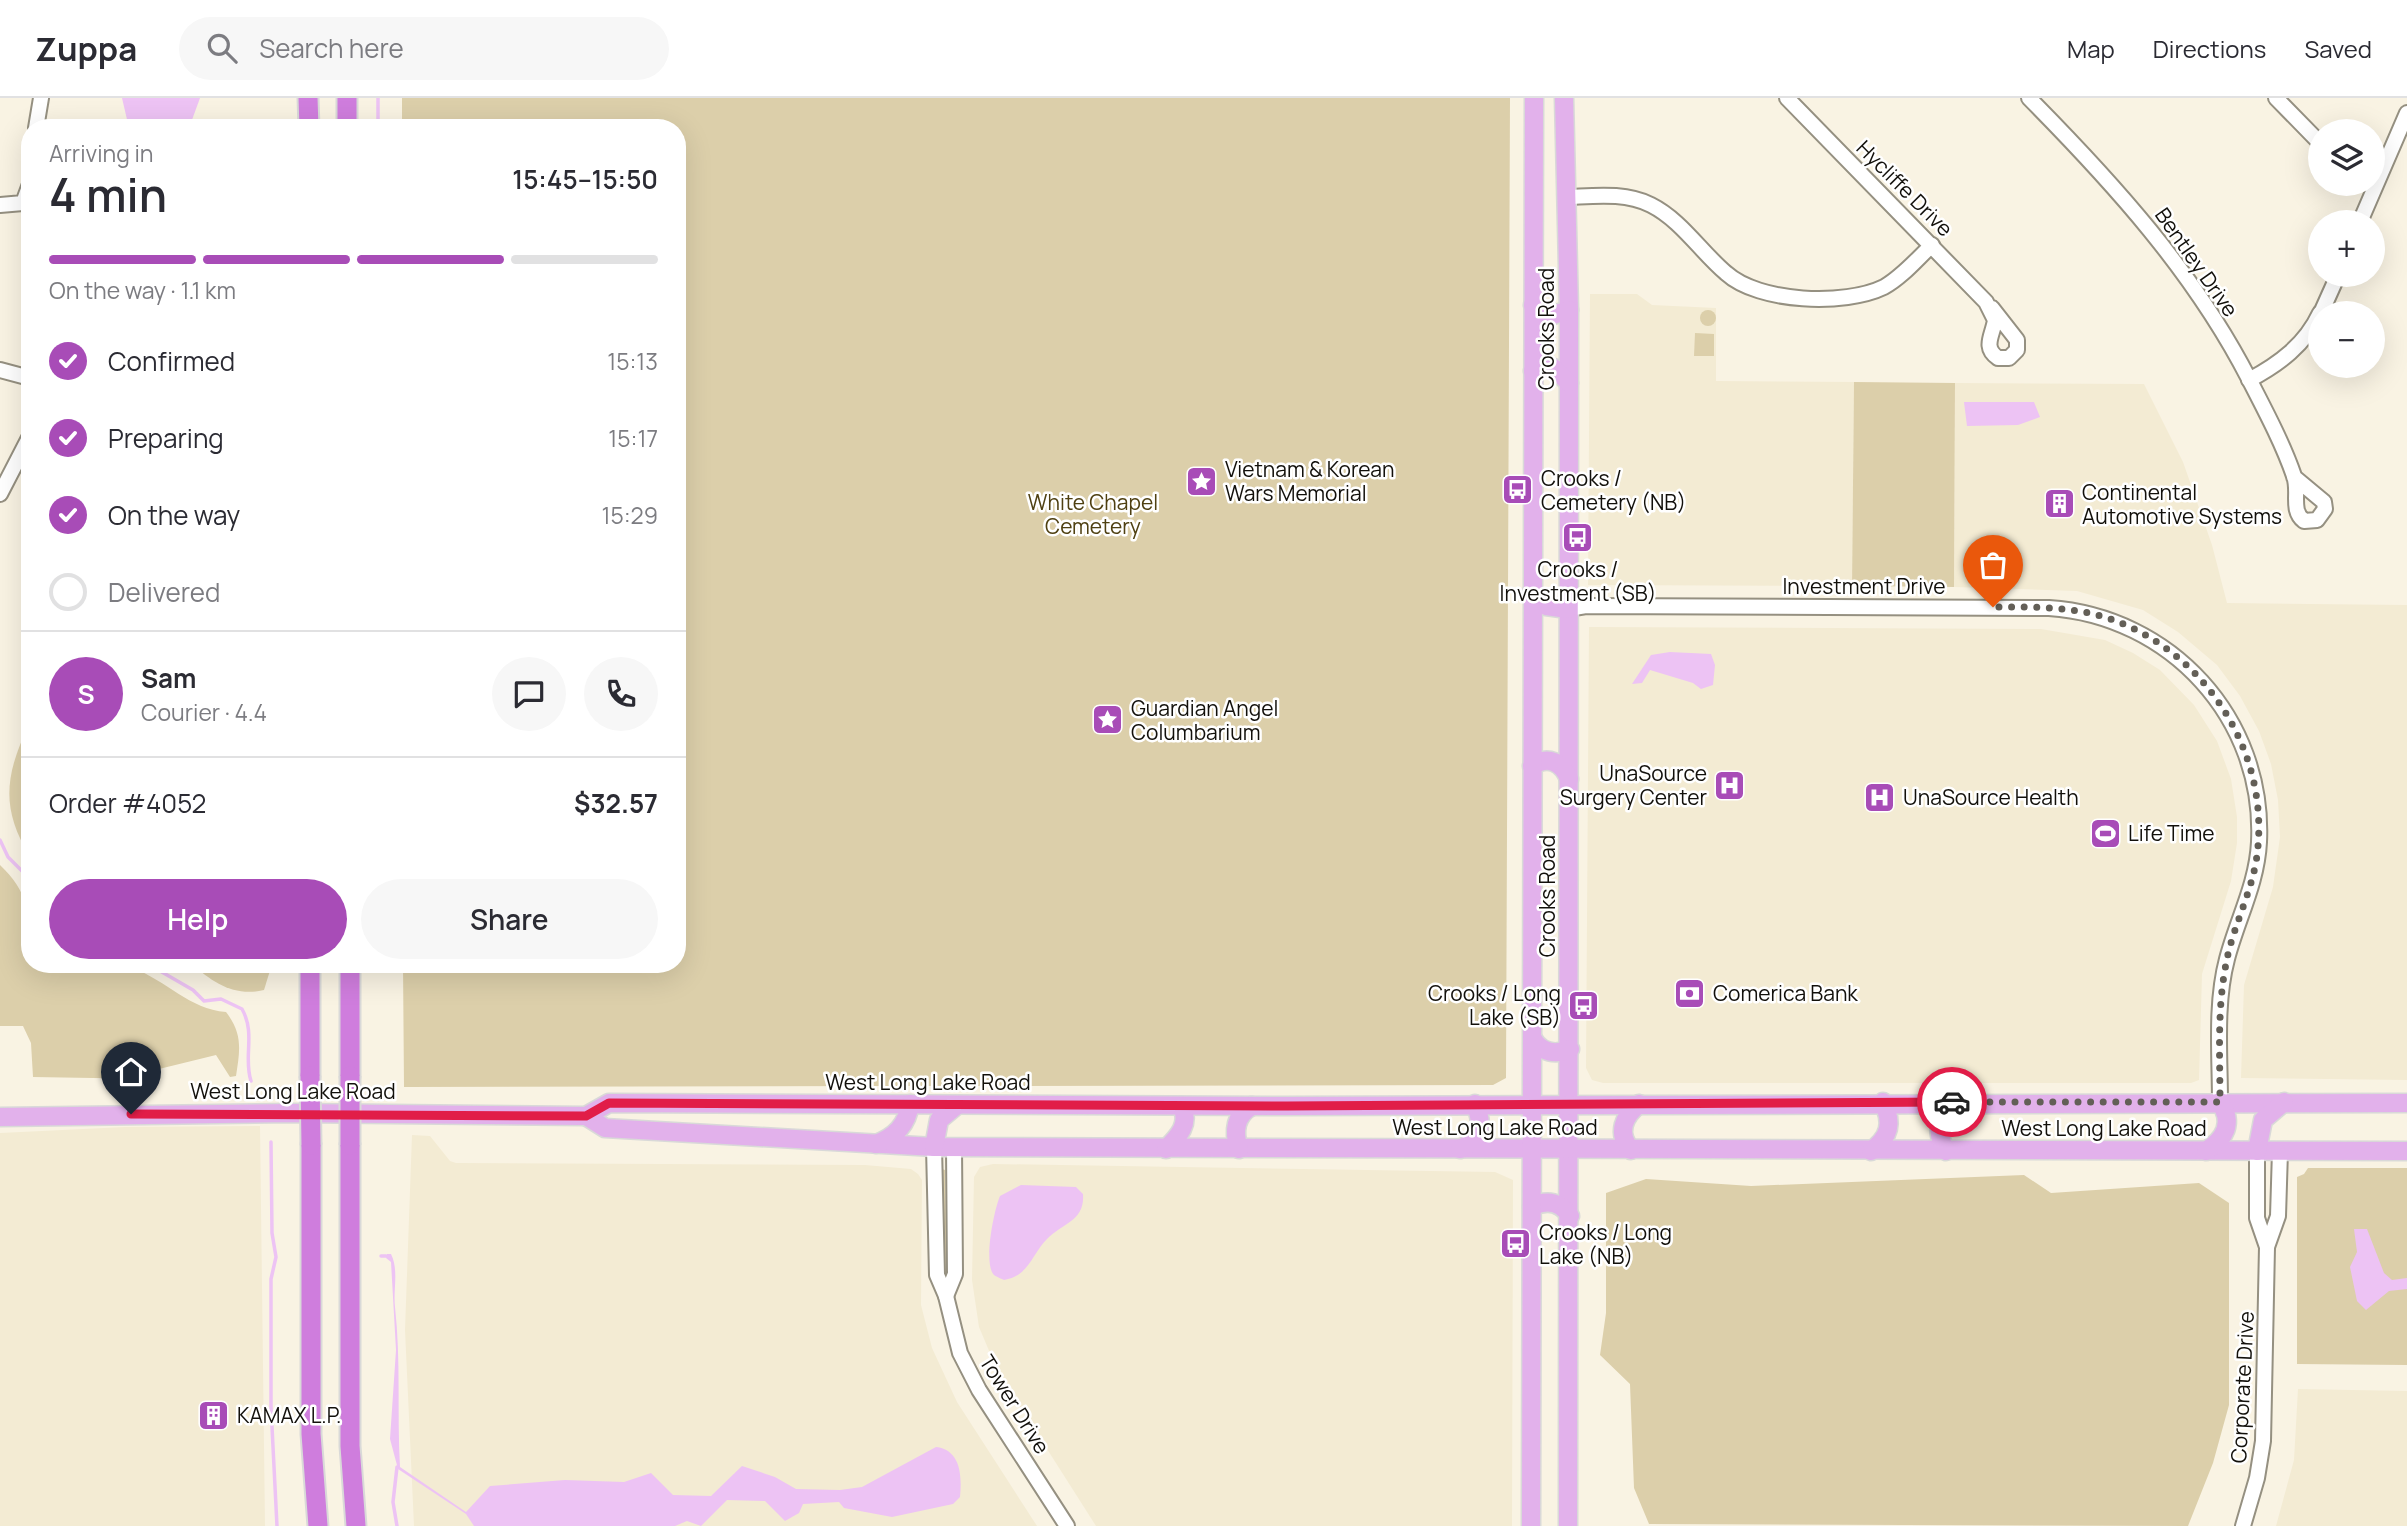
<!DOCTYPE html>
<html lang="en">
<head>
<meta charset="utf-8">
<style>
	body { margin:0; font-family:Manrope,sans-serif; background:#f7f7f7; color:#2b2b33; height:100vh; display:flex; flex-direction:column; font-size:26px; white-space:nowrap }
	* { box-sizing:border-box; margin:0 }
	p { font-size:23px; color:#7c7c81 }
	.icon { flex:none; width:38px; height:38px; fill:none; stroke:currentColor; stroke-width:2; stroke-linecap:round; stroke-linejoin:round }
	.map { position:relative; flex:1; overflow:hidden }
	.panel { position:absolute; left:21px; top:21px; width:665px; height:854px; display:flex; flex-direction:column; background:#fff; border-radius:28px; box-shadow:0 7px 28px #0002 }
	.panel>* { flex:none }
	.controls { position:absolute; left:2308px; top:21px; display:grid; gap:14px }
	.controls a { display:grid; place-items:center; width:77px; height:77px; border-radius:50%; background:#fff; box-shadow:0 7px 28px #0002; font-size:35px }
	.pin { position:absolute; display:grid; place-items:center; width:60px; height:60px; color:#fff; margin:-72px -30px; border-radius:50% 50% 50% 0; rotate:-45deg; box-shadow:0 0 7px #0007 }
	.pin .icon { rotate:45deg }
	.courier { position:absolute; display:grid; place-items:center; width:70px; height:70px; margin:-35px; border:5px solid #e11d48; border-radius:50%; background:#fff; color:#222; box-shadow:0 2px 9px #0007 }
	.overview em { font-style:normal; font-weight:600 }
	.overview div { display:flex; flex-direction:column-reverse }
	.overview { display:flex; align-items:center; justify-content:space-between; height:119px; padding:0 28px }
	h1 { font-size:46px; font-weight:600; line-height:52px }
	.bar { display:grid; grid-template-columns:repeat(4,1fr); gap:10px 7px; align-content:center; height:84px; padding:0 28px }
	.bar i { height:9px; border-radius:5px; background:#e1e1e2 }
	.bar .active { background:#a84cb7 }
	.bar p { grid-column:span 4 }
	.line { display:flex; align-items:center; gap:18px; padding:0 28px; border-top:2px solid #e1e1e2 }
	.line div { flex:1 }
	.round { display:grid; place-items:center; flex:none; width:74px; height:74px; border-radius:37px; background:#f7f7f7 }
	ol { padding:0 28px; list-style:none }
	li { display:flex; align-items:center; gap:21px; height:77px }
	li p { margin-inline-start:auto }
	li .icon { padding:7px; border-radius:50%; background:#a84cb7; color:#fff; stroke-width:4 }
	li:last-child { color:#7c7c81 }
	li i { width:38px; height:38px; border:4px solid #e1e1e2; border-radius:50% }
	.primary-button { display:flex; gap:14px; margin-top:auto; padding:14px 28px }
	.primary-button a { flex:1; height:80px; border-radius:42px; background:#a84cb7; color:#fff; font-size:28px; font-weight:600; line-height:80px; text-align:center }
	.primary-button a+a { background:#f7f7f7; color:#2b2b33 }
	header { display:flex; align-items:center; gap:42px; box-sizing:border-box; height:98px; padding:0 35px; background:#fff; border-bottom:2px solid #e1e1e2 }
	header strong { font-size:33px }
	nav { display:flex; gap:38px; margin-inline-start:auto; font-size:24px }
	.search { width:490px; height:63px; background:#f7f7f7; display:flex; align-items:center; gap:18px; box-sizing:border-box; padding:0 24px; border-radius:38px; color:#7c7c81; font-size:26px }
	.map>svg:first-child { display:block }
</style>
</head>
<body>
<header>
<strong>Zuppa</strong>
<div class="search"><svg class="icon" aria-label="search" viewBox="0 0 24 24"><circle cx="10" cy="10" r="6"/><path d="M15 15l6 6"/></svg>Search here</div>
<nav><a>Map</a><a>Directions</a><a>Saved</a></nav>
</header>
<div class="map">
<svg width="2407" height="1428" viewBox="0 0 2407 1428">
	<rect width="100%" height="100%" fill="#f9f3e3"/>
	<g fill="#f3ebd3">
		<path d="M1590,196H1637L1652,207L1716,210V283L1854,284L1852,488L1588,487Z"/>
		<path d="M1955,285L2144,286L2183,364L2212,447L2227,505L2407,507V982L2241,980L2244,887L2273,789L2280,739L2278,702L2271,666L2259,633L2240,598L2217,567L2178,534L2143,512L2077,493L1954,489Z"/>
		<path d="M1589,529L2041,531L2105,542L2133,555L2160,572L2194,607L2217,643L2231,681L2237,719V745L2231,783L2202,876L2199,982L2191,985H1603L1592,982L1586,970Z"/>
		<path d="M260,1028L265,1428H0V1035L125,1029Z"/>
		<path d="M412,1037L430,1038L450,1063L456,1065L865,1067L911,1071L918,1076L922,1082L921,1207L932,1250L957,1304L1037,1428H414L405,1232Z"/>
		<path d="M993,1066L1495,1074L1513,1082L1512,1428H1096L998,1274L979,1229L972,1182L974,1079L980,1069Z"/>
		<path d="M2298,1291L2407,1293V1428H2276L2294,1362Z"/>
	</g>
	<g fill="#dccfaa">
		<path d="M402,0H1510L1506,980L1493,987L404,989L403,866H677V30H402Z"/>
		<circle cx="1708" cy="220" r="8"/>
		<path d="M1695,235L1714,236V258H1694Z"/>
		<path d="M1854,284L1955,285L1954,489L1852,488Z"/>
		<path d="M30,624V759C0,709 5,677 30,624Z"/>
		<path d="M0,767C33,798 30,824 30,866C61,866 104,859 133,870C167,883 189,911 226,914C243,936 240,952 236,978L230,979L216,957L159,971L153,981L33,979L31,945L23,928H0Z"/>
		<path d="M192,866H272L264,892C235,899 213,885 192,866Z"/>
		<path d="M2308,1070H2407V1267L2297,1266V1079L2304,1076Z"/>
		<path d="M942,1071L945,1072L947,1178L943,1176Z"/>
		<path d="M2024,1077L2051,1095L2199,1085L2229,1105V1307L2213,1365L2188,1428L1649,1426L1634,1390L1630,1286L1600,1257L1606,1215V1095L1646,1081L1751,1088Z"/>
	</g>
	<g fill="#edc3f4">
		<path d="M122,0H200L189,30H129Z"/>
		<path d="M1964,304H2034L2040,319L2018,327L1967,328Z"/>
		<path d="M1670,554L1711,556L1715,567L1713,587L1701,591L1693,585L1650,572L1642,585L1632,586L1651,557Z"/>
		<path d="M1021,1087L1076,1089L1083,1096C1085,1123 1063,1125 1047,1141C1032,1156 1029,1178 1004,1182C1004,1182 995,1178 994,1177C983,1166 994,1112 1000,1098Z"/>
		<path d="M2354,1131H2367L2384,1175L2392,1182L2407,1180V1191L2389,1193L2366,1212L2357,1203L2350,1169L2357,1154Z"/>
		<path d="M387,1156H391C399,1172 393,1192 395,1209C401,1263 397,1316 400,1369L466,1414L490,1388L565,1382L624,1384L651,1375L673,1397L711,1398L742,1368L775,1379L796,1391L840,1392L862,1389L936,1349C961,1352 962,1378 960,1399L953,1406L892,1419L844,1410L839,1404L803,1406L799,1415L785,1423L765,1403L727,1402L701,1428L687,1423L675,1428H474L466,1416L398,1371L390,1341L396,1252L391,1164L386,1160Z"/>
	</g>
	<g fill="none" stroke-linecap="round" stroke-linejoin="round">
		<g stroke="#edc3f4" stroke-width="3.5">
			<path d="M378,0V30"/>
			<path d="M0,742L8,759L30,781V792"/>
			<path d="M148,866L193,892L204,903L221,901L242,911C256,936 243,959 251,983"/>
			<path d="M271,1044L272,1135L276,1159L271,1181V1309L277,1428"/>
			<path d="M381,1158H386"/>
			<path d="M397,1428L393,1404L397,1369"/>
		</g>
		<defs>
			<g id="minor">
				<path d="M1787,0L1986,204L1995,222C1993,237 1982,249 1998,260H2009L2017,252V242L1992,210"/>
				<path d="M2029,0C2113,85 2194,174 2249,281C2265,312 2283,346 2294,378C2300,394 2290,412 2304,423L2317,422L2325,411L2324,404L2294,379"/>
				<path d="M2276,0L2320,45"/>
				<path d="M36,30L41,0"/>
				<path d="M1567,99C1595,98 1625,94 1651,107C1681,122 1701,154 1726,175C1759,205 1845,208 1884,189C1902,179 1917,161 1932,147"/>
				<path d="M0,107L23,105L30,86"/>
				<path d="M2360,124L2407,15"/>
				<path d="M2321,215L2338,177"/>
				<path d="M0,272L30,280"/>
				<path d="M2249,282C2279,266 2305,247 2320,215"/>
				<path d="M0,396L30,338"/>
				<path d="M1568,511L1586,508L2049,510C2170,518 2265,620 2259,744C2257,786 2237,822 2227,861C2215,906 2220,958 2220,1004"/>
				<path d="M934,1049L937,1177L946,1198L960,1255L979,1292L1067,1428"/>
				<path d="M2257,1053V1120L2267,1149"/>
				<path d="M946,1198L955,1176L954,1049"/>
				<path d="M2243,1428L2257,1380L2263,1343L2267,1149L2278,1118L2280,1053"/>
			</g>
			<g id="major">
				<path d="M1564,0L1569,212L1568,1428"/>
				<path d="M1533,207L1550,218L1569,212"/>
				<path d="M1533,273L1544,268L1554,270L1569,285"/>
				<path d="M1532,494L1546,508L1568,511"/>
				<path d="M1532,668C1548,657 1562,664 1569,681"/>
				<path d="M1533,941C1541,955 1556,957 1570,951"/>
				<path d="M586,1018L605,1030L934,1049L2407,1053"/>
				<path d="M0,1019L293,1015L586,1018L609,1005L1287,1008L2407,1005"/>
				<path d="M876,1046C895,1039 907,1027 910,1006"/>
				<path d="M934,1049L939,1022L957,1007"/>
				<path d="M1166,1051C1179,1038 1190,1026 1182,1008"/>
				<path d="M1239,1051C1233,1033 1235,1017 1252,1008"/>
				<path d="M1460,1051C1481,1042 1484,1026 1475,1006"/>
				<path d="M1631,1052C1616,1035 1624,1018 1639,1006"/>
				<path d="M1871,1053C1890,1039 1893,1025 1883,1004"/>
				<path d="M1946,1053C1934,1032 1939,1017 1958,1004"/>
				<path d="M2206,1053C2225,1041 2234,1025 2220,1004"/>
				<path d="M2257,1053L2263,1022L2284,1004"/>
				<path d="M1532,1109C1547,1101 1561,1104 1570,1118"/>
				<path d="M1531,1428L1534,0"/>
			</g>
			<g id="highway">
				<path d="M308,0L309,30"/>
				<path d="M347,30V0"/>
				<path d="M310,866V978"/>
				<path d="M350,866V978"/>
				<path d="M311,1047V1336L318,1428"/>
				<path d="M350,1047V1348L356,1428"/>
			</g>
		</defs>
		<use href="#minor" stroke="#959081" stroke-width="18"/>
		<use href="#major" stroke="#d9d9d8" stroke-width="21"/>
		<use href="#highway" stroke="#d9d9d8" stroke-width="23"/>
		<use href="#minor" stroke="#fff" stroke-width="14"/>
		<use href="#major" stroke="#e2b1eb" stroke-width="18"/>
		<use href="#highway" stroke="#cf7ddd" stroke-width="19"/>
		<defs>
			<g id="highway-bridge">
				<path d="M310,978L311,1047"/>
				<path d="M350,978V1047"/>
			</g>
		</defs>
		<use href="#highway-bridge" stroke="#d9d9d8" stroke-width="23" stroke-linecap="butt"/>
		<use href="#highway-bridge" stroke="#cf7ddd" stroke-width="19"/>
	</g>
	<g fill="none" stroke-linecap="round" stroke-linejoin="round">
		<path stroke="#635f57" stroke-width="7" stroke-dasharray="0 12.6" d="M1952,1004H2220C2220,959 2217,911 2226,866C2233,826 2255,790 2258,748C2267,648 2201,549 2104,519C2068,508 2031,509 1993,509"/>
		<path stroke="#e11d48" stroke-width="9" d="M131,1016L586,1018L609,1005L1287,1008L1952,1004"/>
	</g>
	<defs>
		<symbol id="sight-square" viewBox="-11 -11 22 22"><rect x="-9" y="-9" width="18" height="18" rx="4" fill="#a84cb7" stroke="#fff"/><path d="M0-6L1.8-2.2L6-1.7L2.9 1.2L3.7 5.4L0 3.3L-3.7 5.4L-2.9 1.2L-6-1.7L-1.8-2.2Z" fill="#fff"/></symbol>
		<symbol id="bus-square" viewBox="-11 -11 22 22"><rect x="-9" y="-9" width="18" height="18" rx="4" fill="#a84cb7" stroke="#fff"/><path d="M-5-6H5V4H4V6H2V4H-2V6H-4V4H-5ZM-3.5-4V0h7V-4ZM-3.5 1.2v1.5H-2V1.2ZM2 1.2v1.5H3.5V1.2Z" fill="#fff"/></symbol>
		<symbol id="building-square" viewBox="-11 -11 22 22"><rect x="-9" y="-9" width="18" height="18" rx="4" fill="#a84cb7" stroke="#fff"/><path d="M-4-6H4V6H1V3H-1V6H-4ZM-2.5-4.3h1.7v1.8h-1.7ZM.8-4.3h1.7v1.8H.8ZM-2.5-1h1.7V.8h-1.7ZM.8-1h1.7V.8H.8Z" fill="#fff"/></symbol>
		<symbol id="hospital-square" viewBox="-11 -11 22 22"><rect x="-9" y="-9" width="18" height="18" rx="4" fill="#a84cb7" stroke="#fff"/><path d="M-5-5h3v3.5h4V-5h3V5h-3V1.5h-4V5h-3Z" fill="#fff"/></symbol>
		<symbol id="stadium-square" viewBox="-11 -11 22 22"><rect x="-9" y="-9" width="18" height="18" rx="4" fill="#a84cb7" stroke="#fff"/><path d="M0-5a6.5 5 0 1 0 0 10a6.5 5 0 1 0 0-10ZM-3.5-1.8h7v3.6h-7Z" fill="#fff"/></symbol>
		<symbol id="bank-square" viewBox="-11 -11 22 22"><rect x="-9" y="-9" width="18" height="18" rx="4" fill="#a84cb7" stroke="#fff"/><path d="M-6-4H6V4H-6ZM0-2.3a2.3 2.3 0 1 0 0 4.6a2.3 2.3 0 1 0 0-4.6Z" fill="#fff"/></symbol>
	</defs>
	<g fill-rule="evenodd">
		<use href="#sight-square" x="1184" y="366" width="35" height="35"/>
		<use href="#bus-square" x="1500" y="374" width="35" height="35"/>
		<use href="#building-square" x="2042" y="388" width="35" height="35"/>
		<use href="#bus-square" x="1560" y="422" width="35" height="35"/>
		<use href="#sight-square" x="1090" y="604" width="35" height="35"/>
		<use href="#hospital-square" x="1712" y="670" width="35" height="35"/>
		<use href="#hospital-square" x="1862" y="682" width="35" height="35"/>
		<use href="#stadium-square" x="2088" y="718" width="35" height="35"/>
		<use href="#bank-square" x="1672" y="878" width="35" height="35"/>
		<use href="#bus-square" x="1566" y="890" width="35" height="35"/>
		<use href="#bus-square" x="1498" y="1128" width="35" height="35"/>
		<use href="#building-square" x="196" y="1300" width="35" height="35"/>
	</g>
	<g text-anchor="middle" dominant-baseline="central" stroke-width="5" stroke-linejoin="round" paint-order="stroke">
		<g font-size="21" fill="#12100b" stroke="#fff">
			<text transform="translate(1905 90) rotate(45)">Hycliffe Drive</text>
			<text transform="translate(2197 164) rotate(55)">Bentley Drive</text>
			<text transform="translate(1546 231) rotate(-90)">Crooks Road</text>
			<text x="1864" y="488">Investment Drive</text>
			<text transform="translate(1547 798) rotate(-90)">Crooks Road</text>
			<text x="928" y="984">West Long Lake Road</text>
			<text x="293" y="993">West Long Lake Road</text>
			<text x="1495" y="1029">West Long Lake Road</text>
			<text x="2104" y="1030">West Long Lake Road</text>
			<text transform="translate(2242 1289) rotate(-87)">Corporate Drive</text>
			<text transform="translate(1015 1306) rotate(58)">Tower Drive</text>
		</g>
		<g font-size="21" fill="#12100b" stroke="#fff" text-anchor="start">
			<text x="1225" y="371">Vietnam &amp; Korean<tspan x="1225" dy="24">Wars Memorial</tspan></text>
			<text x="1541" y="380">Crooks /<tspan x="1541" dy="24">Cemetery (NB)</tspan></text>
			<text x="2082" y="394">Continental<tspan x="2082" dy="24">Automotive Systems</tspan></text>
			<text x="1578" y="471" text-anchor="middle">Crooks /<tspan x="1578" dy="24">Investment (SB)</tspan></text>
			<text x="1131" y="610">Guardian Angel<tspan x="1131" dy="24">Columbarium</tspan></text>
			<text x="1707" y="675" text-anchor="end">UnaSource<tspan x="1707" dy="24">Surgery Center</tspan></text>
			<text x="1903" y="699">UnaSource Health</text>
			<text x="2128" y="735">Life Time</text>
			<text x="1561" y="895" text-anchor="end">Crooks / Long<tspan x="1561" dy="24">Lake (SB)</tspan></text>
			<text x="1713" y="895">Comerica Bank</text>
			<text x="1539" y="1134">Crooks / Long<tspan x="1539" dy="24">Lake (NB)</tspan></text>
			<text x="237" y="1317">KAMAX L.P.</text>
		</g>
		<g font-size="21" fill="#4f4011" stroke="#fff">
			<text x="1093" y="404">White Chapel<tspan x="1093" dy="24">Cemetery</tspan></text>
		</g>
	</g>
</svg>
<div class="controls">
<a><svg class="icon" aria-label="layers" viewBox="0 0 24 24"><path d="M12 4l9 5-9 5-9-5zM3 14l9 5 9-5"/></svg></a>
<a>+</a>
<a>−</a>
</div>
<div class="pin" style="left:1993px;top:509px;background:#ea580c"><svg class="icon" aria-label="bag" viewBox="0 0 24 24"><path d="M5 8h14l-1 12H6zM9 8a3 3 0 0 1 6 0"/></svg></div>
<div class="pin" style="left:131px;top:1016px;background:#1f2937"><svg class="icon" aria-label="home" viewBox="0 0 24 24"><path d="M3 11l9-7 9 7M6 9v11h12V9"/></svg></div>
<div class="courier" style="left:1952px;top:1004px"><svg class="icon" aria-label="car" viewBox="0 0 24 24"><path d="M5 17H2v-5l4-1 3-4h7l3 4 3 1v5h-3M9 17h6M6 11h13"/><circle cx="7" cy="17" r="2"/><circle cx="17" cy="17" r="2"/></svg></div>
<section class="panel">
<div class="overview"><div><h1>4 min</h1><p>Arriving in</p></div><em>15:45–15:50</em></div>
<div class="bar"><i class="active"></i><i class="active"></i><i class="active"></i><i></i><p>On the way · 1.1 km</p></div>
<ol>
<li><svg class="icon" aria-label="check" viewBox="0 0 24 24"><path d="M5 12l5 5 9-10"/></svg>Confirmed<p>15:13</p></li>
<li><svg class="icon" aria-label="check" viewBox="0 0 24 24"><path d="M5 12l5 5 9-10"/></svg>Preparing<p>15:17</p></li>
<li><svg class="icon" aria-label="check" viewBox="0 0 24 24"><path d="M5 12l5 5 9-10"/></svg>On the way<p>15:29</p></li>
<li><i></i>Delivered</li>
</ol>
<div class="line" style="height:126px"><b class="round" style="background:#a84cb7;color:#fff">S</b><div><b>Sam</b><p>Courier · 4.4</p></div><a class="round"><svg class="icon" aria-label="chat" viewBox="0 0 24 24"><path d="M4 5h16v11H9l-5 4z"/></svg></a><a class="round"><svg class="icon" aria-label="phone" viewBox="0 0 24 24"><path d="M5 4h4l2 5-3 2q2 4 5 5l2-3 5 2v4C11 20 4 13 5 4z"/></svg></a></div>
<div class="line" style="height:91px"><div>Order #4052</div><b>$32.57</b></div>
<div class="primary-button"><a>Help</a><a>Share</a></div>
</section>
</div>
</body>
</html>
